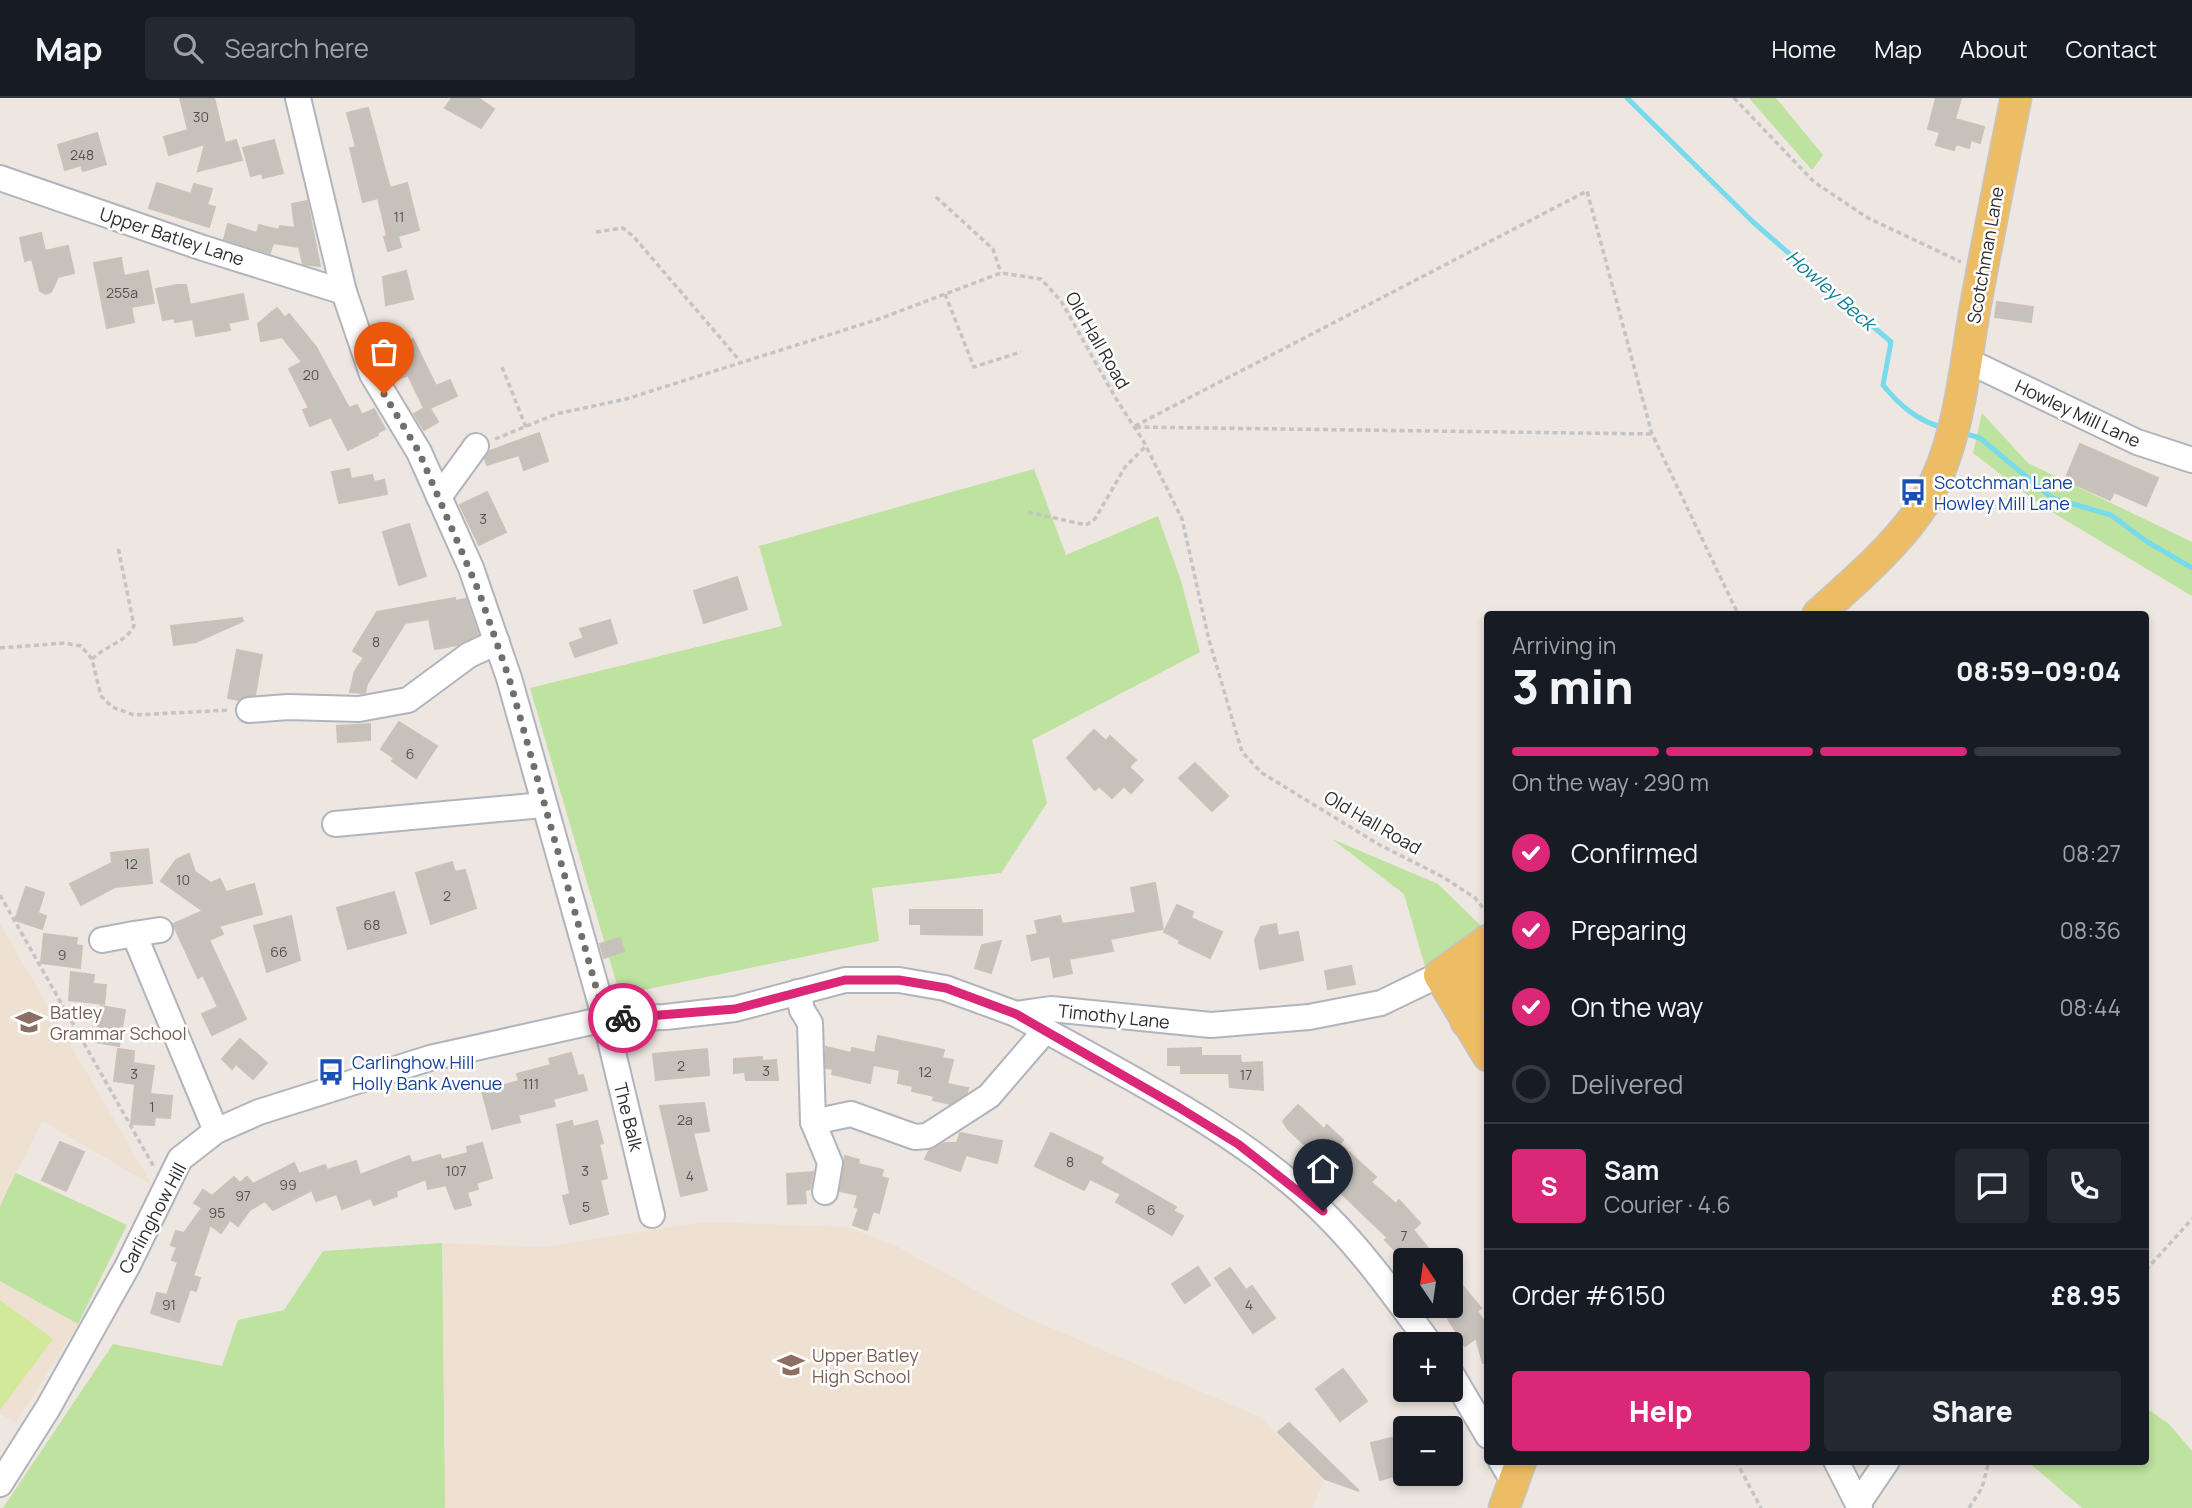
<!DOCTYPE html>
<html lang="en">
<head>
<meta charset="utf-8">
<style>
	body { margin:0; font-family:Manrope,sans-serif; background:#242831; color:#f1f3f6; height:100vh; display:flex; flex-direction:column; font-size:26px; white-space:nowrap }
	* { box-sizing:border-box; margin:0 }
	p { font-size:23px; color:#9ea1a6 }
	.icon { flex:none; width:38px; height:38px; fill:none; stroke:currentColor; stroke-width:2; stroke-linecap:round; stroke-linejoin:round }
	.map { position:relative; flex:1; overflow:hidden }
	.details { position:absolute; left:1484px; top:513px; width:665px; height:854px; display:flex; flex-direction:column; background:#171b24; border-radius:7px; box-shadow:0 4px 10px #0003 }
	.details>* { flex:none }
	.needle { width:46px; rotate:347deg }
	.fabs { position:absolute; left:1393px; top:1150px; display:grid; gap:14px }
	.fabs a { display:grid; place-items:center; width:70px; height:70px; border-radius:7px; background:#171b24; box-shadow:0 4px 10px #0003; font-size:35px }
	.pin { position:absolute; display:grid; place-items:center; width:60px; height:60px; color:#fff; margin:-72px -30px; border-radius:50% 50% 50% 0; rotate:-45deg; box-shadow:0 0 7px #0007 }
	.pin .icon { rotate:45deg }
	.courier { position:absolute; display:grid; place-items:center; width:70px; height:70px; margin:-35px; border:5px solid #db2777; border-radius:50%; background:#fff; color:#222; box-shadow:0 2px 9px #0007 }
	.overview em { font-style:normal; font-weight:800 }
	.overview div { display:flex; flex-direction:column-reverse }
	.overview { display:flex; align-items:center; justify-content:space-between; height:119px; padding:0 28px }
	h1 { font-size:46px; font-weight:800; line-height:52px }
	.bar { display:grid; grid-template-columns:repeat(4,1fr); gap:10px 7px; align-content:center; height:84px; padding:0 28px }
	.bar i { height:9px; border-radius:5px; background:#363941 }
	.bar .active { background:#db2777 }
	.bar p { grid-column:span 4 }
	.line { display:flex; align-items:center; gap:18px; padding:0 28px; border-top:2px solid #363941 }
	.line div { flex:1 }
	.round { display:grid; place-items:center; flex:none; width:74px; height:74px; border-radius:7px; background:#242831 }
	ol { padding:0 28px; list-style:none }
	li { display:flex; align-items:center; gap:21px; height:77px }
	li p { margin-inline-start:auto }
	li .icon { padding:7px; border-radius:50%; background:#db2777; color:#fff; stroke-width:4 }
	li:last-child { color:#9ea1a6 }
	li i { width:38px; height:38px; border:4px solid #363941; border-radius:50% }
	.primary-button { display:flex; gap:14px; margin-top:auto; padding:14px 28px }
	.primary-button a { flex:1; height:80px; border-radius:7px; background:#db2777; color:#fff; font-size:28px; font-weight:800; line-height:80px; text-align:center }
	.primary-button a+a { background:#242831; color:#f1f3f6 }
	header { display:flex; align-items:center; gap:42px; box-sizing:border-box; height:98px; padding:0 35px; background:#171b24; border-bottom:2px solid #363941 }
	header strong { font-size:33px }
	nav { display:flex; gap:38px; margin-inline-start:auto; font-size:24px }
	.search { width:490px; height:63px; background:#242831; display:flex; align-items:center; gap:18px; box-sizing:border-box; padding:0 24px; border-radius:7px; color:#9ea1a6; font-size:26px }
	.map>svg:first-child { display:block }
</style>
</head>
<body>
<header>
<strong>Map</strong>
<div class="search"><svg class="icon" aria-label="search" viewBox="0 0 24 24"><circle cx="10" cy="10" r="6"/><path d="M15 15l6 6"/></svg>Search here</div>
<nav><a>Home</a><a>Map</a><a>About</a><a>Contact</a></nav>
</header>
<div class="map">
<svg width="2192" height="1410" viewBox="0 0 2192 1410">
	<rect width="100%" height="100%" fill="#eee6e0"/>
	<g fill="#eee1d1">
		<path d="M0,826L152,1087L42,1023L0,1108Z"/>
		<path d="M703,1124L847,1129L896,1148L1016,1215L1260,1319L1324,1383L1312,1410H445L442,1145L543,1149Z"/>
		<path d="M0,1183L78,1226L16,1325L0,1315Z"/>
	</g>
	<g fill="#bee29f">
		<path d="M1749,0H1776L1823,57L1812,72Z"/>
		<path d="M1982,315L2028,365L2192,444V498L2042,408L1973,355Z"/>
		<path d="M1034,371L1066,457L1158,418L1181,483L1200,554L1032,642L1047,705L1001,775L872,790L879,843L620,897L530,590L782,528L759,448Z"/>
		<path d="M1332,741L1438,786L1484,831L1426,872L1404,796Z"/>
		<path d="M16,1075L127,1127L78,1226L0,1183V1108Z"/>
		<path d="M442,1145L445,1410H3L113,1246L222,1268L238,1222L284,1212L323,1153Z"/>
		<path d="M2146,1310L2169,1326L2192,1353V1410H2082L2027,1363H2146Z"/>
	</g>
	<path fill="#d2e99b" d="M0,1202L53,1241L0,1312Z"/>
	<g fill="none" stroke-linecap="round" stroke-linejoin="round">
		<g stroke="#77dbec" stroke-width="5">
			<path d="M1627,0L1753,124L1891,244L1883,287C1900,308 1917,322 1943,330"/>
			<path d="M1963,335L1980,340L2052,400L2111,417L2146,443L2192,470"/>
		</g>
	</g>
	<g fill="#c7c1bb" stroke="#cac2b9" stroke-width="2">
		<path d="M180,0H214L225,45L236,42L242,62L198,73L205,46L169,57L164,39L188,32Z"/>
		<path d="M452,0H478L494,11L481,30L445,10Z"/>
		<path d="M1936,0H1961L1955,21L1984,29L1980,45L1971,42L1969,50L1956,46L1954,52L1936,47L1940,34L1928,31Z"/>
		<path d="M368,10L390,90L407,85L419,132L398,138L401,149L388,153L384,139L387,138L378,100L363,104L350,50L356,49L347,15Z"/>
		<path d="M97,35L106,66L83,73L81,67L65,72L58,47Z"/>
		<path d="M274,42L283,75L263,80L262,75L251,78L243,50Z"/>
		<path d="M157,85L191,96L194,86L212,91L207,107L215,109L209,129L149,110Z"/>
		<path d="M307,103L320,168L303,166L299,149L273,145L270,155L224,141L228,126L257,135L259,127L279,132L280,128L295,130L292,106Z"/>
		<path d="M41,135L45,153L68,148L74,175L58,179L51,194L46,196L40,193L32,161L25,163L20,140Z"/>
		<path d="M121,160L124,178L148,173L154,205L131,209L134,224L107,230L94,165Z"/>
		<path d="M406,173L413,201L386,207L383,179Z"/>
		<path d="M177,187H186L190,207L243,196L248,221L228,225L230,232L196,238L193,221L175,224L174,220L163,222L156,191Z"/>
		<path d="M1997,204L2033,209L2031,224L1995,219Z"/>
		<path d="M277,210L285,220L289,216L316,249L349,310L357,307L362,317L374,311L385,331L377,335L378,337L348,352L331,319L310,328L303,312L309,310L289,271L302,264L282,239L261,243L258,226Z"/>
		<path d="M379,237L389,256L413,241L436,288L450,282L457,298L430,310L438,324L424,332L414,316L424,310L408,277L397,282L394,277L391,278L375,239Z"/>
		<path d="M539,335L548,363L524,372L519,357L487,367L485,361L490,353Z"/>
		<path d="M2080,346L2158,380L2146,408L2114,394L2110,402L2065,382Z"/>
		<path d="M349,371L351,381L372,377L374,384L384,382L387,396L339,405L332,374Z"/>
		<path d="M487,394L506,434L479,447L460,407Z"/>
		<path d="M409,426L426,478L399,487L383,434Z"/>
		<path d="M737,479L747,511L704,525L694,493Z"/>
		<path d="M455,500V503L466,501L478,537L457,547L435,551L429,521L405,525L367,586L365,595L350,594L355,573L364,560L353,553L377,514Z"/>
		<path d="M242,520L243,523L196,544L174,547L171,528Z"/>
		<path d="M610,522L617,545L575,559L570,545L584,540L580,531Z"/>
		<path d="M237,552L262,557L255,597L239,602L228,600Z"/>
		<path d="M399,624L437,648L416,680L392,663L394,660L381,651Z"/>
		<path d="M370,626V642L338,644L337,628Z"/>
		<path d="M1094,632L1106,643L1110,638L1136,662L1129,669L1143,682L1131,695L1124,688L1112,700L1099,688L1095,692L1067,660Z"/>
		<path d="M1195,665L1228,698L1212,713L1179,680Z"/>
		<path d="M148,751L152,785L115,789L81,807L70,786L112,765L111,755Z"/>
		<path d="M189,756L195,774L211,785L220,781L226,794L254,786L262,816L219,828L223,836L209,842L246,921L212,937L202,916L218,909L203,877L198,880L173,826L203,813L161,783L176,762Z"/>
		<path d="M452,764L455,774L465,772L476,810L431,826L416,775Z"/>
		<path d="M1155,785L1163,831L1110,841L1113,853L1069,861L1072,875L1054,879L1050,858L1032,862L1027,838L1038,836L1035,823L1060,818L1062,826L1136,815L1131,790Z"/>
		<path d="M26,789L44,795L38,815L46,818L42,831L15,822Z"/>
		<path d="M394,794L406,835L348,851L337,810Z"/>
		<path d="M1177,807L1193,814L1191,820L1222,834L1210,860L1179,845L1180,842L1164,834Z"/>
		<path d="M910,812H982V837L921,836V826H910Z"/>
		<path d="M291,818L300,862L267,874L254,828Z"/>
		<path d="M1276,826L1278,838L1298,834L1303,862L1260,871L1255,842L1261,829Z"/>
		<path d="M44,836L77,840L76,847L82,848L80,870L41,865Z"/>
		<path d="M620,840L624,853L604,860L600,846Z"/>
		<path d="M1001,843L991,875L975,870L982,847Z"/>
		<path d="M1351,868L1355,886L1328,891L1325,873Z"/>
		<path d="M71,874L94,877L93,886L106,887L104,906L69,902Z"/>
		<path d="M101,908L125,912L119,948L95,944Z"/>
		<path d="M878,938L944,952L942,960L953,962L947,986L968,990L967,995L950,1006L933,1002L934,998L912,993L913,988L898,985L900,972L873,967L870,985L832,976L833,971L826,970V949L851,955L852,950L875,955Z"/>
		<path d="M240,941L267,965L253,981L236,966L232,971L222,961Z"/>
		<path d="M1201,950V958H1240L1241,965L1262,964L1263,992L1230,989L1229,975H1181V967H1168V951Z"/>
		<path d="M118,951L134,953L133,965L154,968L150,996L172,998L170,1020L155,1019L154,1027L131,1026L135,986L114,983Z"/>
		<path d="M707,951L709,977L656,982L653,956Z"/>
		<path d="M571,955L578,978L583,977L587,992L553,1001L555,1008L518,1017L520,1024L492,1031L482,993L519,983L517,976L551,967L549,961Z"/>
		<path d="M762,959V963L776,962L778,982H746L745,974L734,975V961Z"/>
		<path d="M704,1005L709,1033L693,1035L707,1092L681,1098L660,1008Z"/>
		<path d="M1298,1007L1324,1031L1327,1027L1343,1042L1340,1046L1376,1079L1371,1084L1396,1106L1399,1102L1420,1125L1413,1132L1428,1150L1415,1162H1404L1385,1142L1388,1140L1341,1095L1347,1089L1307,1053L1309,1051L1288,1031L1283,1023Z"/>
		<path d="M572,1023L573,1029L597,1023L603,1045L599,1046L607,1080L600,1082L608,1116L570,1126L563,1098L570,1096L557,1027Z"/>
		<path d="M960,1035L1002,1043L997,1065L966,1057L960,1073L925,1061L929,1053L944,1045H957Z"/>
		<path d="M1051,1035L1103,1060L1100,1065L1176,1109L1173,1113L1183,1118L1172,1137L1116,1104L1121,1096L1090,1081L1084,1092L1035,1068Z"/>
		<path d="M60,1044L84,1054L66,1093L42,1082Z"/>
		<path d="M482,1045L492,1080L476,1085L478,1091L467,1094L471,1107L455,1111L446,1087L428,1091L426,1081L396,1093L397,1098L374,1107L371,1100L342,1111L337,1096L316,1103L312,1092L273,1112L265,1103L250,1112L238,1128L230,1122L221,1135L210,1127L193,1178L200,1180L196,1193L190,1191L179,1224L151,1215L157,1195L167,1197L178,1164L172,1162L177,1149L171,1147L176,1133L184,1135L202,1110L194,1105L203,1092L212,1098L234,1079L240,1085L247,1079L253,1086L294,1065L299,1076L325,1067L327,1072L356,1063L360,1077L409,1058L412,1065L440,1057L442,1062L468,1055L467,1049Z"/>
		<path d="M845,1058L859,1062L858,1066L883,1072L881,1079L888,1081L879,1115L873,1113L867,1132L853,1127L859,1110L855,1109L858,1097L840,1093Z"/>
		<path d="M813,1074L810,1091L805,1092L806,1105L788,1106L787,1076Z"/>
		<path d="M1198,1169L1210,1187L1185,1205L1172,1186Z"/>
		<path d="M1230,1170L1246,1192L1252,1188L1275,1220L1253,1235L1215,1180Z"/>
		<path d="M1451,1174L1481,1210L1477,1213L1488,1229V1264L1483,1265L1476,1240L1465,1248L1440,1208H1451Z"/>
		<path d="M1343,1271L1367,1303L1340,1323L1316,1291Z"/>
		<path d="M1289,1325L1312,1347L1359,1393L1325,1381L1278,1334Z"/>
		<path d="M1400,1338L1405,1375L1380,1382L1371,1345Z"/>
	</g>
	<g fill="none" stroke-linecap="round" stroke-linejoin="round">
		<defs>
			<g id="minor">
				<path d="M298,0L344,194L372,276L419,354L471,470L509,580L605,921L652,1117"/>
				<path d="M0,80L203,150L344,194"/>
				<path d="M1966,262L2137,344L2192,362"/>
				<path d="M439,399L476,348"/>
				<path d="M249,612L288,609L359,611L408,602L469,557L497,544"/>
				<path d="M335,726L543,707"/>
				<path d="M160,832L134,836L216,1033"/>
				<path d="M102,842L134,836"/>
				<path d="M798,894L802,912L810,925L813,1024L830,1065L825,1094"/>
				<path d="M1016,916C1116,973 1242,1033 1323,1114C1363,1153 1397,1201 1430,1246"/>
				<path d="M813,1024L851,1016L915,1039L927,1038L989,998L1045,933"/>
				<path d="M1451,1275L1488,1338"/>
				<path d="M1501,1363L1514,1385"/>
				<path d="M1836,1363L1860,1410"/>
				<path d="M0,1386L48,1310L127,1169L180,1061L216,1033L259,1014L430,960L605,921L665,919L735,911L845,882H899L945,890L1016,916L1051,911L1211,927L1309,919L1381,905L1439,877"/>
				<path d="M1858,1406L1887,1363"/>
			</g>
			<g id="major">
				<path d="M1818,516C1852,486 1905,440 1927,400C1959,343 1964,273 1975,210C1988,139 2002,70 2016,0"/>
				<path d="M1488,842L1439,877L1488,958"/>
				<path d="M1466,924L1479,869L1488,855"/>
				<path d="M1504,1410L1521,1363"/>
			</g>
		</defs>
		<use href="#minor" stroke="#b0b4bd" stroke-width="28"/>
		<use href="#major" stroke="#c4c4c4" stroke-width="33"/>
		<g stroke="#c4c4c4" stroke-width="3.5" stroke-dasharray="5 3.5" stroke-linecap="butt">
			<path d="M1734,0L1814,84L1868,120L1961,164"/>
			<path d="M936,99L993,151L1001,175"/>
			<path d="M596,134L623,130L634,139L740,263"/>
			<path d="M945,196L974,269L1021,254"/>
			<path d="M502,269L526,329"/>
			<path d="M1135,328L1587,93L1652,336L1738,516"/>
			<path d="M1136,329L1652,336"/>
			<path d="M495,341L556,316L626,301L879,221L1001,175L1041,181L1061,203L1115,299L1144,344L1182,421L1209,542L1242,654L1262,675L1378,746L1443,779L1475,800L1488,816"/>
			<path d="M1028,414L1086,427L1095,421L1125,369L1146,348"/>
			<path d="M0,550L65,545L81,548L92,561L101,598L112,609L134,617L230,612"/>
			<path d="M92,561C105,548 126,544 134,528L118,449"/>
			<path d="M0,797L154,1069"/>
			<path d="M2146,1172L2192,1121"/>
			<path d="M1736,1363L1761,1410"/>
			<path d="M1969,1410L1982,1390L1989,1363"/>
		</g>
		<use href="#minor" stroke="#fff" stroke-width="24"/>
		<use href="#major" stroke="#edbd66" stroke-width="30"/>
	</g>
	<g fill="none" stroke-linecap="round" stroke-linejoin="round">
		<path stroke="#716e6c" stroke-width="7" stroke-dasharray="0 12.6" d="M384,296L419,354L479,494L509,580L605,921L623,920"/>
		<path stroke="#db2777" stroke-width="9" d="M623,920L735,911L845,882H899L946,890L1016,916L1178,1009L1238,1046L1323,1113"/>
	</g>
	<defs>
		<symbol id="bus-bare" viewBox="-9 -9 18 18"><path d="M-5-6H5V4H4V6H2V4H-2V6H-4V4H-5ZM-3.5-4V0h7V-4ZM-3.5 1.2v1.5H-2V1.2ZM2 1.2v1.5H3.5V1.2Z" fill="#1a4fb4" stroke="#fff" stroke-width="2.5" paint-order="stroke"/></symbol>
		<symbol id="school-bare" viewBox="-9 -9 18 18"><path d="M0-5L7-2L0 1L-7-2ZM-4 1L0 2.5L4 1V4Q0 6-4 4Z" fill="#8d6e63" stroke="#fff" stroke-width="2.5" paint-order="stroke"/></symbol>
	</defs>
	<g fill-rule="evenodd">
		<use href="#bus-bare" x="1894" y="375" width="38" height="38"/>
		<use href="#school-bare" x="10" y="905" width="38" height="38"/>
		<use href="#bus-bare" x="312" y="955" width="38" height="38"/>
		<use href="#school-bare" x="772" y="1248" width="38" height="38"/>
	</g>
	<g text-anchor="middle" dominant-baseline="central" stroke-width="5" stroke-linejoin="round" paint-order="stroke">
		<g font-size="14" fill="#545250">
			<text x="201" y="18">30</text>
			<text x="82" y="56">248</text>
			<text x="399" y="118">11</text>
			<text x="122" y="194">255a</text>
			<text x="311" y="276">20</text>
			<text x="483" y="420">3</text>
			<text x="376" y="543">8</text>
			<text x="410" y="655">6</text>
			<text x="131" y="765">12</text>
			<text x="183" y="781">10</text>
			<text x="447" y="797">2</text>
			<text x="372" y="826">68</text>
			<text x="279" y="853">66</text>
			<text x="62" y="856">9</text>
			<text x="681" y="967">2</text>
			<text x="766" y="972">3</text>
			<text x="925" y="973">12</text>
			<text x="134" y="975">3</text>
			<text x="1246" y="976">17</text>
			<text x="531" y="985">111</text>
			<text x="152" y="1008">1</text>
			<text x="685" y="1021">2a</text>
			<text x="1070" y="1063">8</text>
			<text x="456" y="1072">107</text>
			<text x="585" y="1072">3</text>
			<text x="690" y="1077">4</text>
			<text x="288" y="1086">99</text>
			<text x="243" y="1097">97</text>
			<text x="586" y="1108">5</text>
			<text x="1151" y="1111">6</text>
			<text x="217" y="1114">95</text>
			<text x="1404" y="1137">7</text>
			<text x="169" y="1206">91</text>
			<text x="1249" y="1206">4</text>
		</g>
		<g font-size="18" fill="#2d2d2d" stroke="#fff">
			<text transform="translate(172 138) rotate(18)">Upper Batley Lane</text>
			<text transform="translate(1985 157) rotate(-80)">Scotchman Lane</text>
			<text transform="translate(1098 242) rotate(60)">Old Hall Road</text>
			<text transform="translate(2078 315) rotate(25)">Howley Mill Lane</text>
			<text transform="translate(1373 724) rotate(30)">Old Hall Road</text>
			<text transform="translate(1114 918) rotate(6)">Timothy Lane</text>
			<text transform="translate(629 1019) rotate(76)">The Balk</text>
			<text transform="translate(152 1120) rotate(-62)">Carlinghow Hill</text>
		</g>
		<g font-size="18" fill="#164399" stroke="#fff" text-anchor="start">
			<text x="1934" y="384">Scotchman Lane<tspan x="1934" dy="21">Howley Mill Lane</tspan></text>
			<text x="352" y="964">Carlinghow Hill<tspan x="352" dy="21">Holly Bank Avenue</tspan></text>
		</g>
		<g font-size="18" fill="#785e54" stroke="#fff" text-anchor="start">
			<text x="50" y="914">Batley<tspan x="50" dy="21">Grammar School</tspan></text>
			<text x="812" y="1257">Upper Batley<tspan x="812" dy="21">High School</tspan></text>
		</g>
		<g font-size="19" font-style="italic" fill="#127e9c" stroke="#fff">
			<text transform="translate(1831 192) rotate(41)">Howley Beck</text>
		</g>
	</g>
</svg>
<div class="fabs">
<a><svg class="needle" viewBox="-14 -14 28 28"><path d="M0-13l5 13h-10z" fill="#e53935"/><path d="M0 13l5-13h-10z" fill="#9ea1a6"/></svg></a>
<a>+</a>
<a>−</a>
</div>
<div class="pin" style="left:384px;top:296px;background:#ea580c"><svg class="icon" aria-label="bag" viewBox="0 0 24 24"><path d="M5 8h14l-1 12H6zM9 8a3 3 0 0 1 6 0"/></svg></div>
<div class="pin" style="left:1323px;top:1113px;background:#1f2937"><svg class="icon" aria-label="home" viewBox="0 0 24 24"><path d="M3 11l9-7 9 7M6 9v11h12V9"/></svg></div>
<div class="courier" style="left:623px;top:920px"><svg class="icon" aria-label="bike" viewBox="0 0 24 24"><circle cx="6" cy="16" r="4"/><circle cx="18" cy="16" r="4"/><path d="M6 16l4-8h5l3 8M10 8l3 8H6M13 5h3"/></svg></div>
<section class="details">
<div class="overview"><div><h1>3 min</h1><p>Arriving in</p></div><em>08:59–09:04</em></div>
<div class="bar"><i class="active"></i><i class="active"></i><i class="active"></i><i></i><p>On the way · 290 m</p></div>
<ol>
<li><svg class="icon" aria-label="check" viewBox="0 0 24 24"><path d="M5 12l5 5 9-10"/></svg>Confirmed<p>08:27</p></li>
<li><svg class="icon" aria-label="check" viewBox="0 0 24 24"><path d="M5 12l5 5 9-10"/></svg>Preparing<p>08:36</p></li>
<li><svg class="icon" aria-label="check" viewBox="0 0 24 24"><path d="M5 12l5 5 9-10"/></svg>On the way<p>08:44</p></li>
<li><i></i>Delivered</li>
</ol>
<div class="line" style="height:126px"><b class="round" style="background:#db2777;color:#fff">S</b><div><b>Sam</b><p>Courier · 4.6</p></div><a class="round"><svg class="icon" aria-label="chat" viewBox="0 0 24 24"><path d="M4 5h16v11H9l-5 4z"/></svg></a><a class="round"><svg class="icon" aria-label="phone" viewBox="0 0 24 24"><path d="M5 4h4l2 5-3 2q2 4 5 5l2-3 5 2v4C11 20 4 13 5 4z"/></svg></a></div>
<div class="line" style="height:91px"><div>Order #6150</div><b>£8.95</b></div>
<div class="primary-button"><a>Help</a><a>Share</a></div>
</section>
</div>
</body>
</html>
